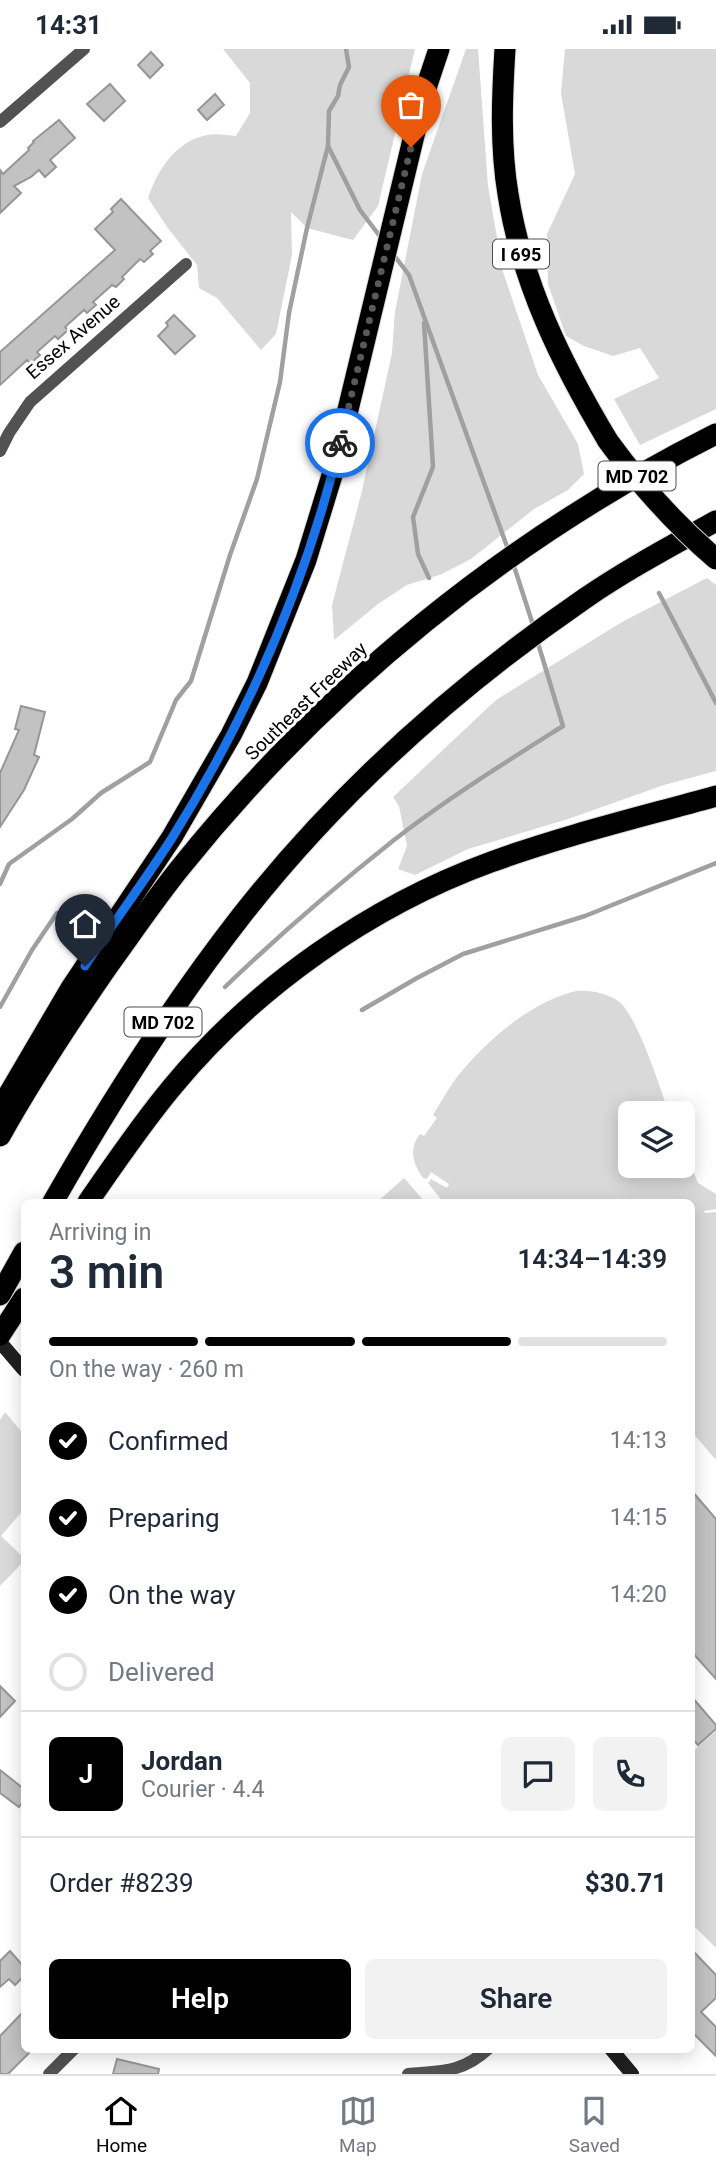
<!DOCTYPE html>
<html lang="en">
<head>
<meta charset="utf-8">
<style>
	body { margin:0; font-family:Roboto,sans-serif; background:#f2f2f3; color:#1f2937; height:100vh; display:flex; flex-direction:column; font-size:26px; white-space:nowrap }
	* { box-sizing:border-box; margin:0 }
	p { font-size:23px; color:#747a83 }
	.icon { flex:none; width:38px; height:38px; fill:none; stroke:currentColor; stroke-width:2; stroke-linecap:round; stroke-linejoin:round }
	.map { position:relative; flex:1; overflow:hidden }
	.sheet { position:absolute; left:21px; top:1150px; width:674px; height:854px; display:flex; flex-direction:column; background:#fff; border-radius:10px; box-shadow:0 4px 18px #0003 }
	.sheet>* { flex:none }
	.fabs { position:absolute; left:618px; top:1052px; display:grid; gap:14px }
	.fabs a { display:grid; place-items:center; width:77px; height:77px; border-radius:10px; background:#fff; box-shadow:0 4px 18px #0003; font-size:35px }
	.pin { position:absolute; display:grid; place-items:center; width:60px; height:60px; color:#fff; margin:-72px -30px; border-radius:50% 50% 50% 0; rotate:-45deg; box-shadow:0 0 7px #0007 }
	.pin .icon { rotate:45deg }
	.courier { position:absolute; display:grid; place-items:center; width:70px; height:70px; margin:-35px; border:5px solid #1a73e8; border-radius:50%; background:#fff; color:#222; box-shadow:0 2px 9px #0007 }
	.head em { font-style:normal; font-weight:600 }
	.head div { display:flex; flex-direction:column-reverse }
	.head { display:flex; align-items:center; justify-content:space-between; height:119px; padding:0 28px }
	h1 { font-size:46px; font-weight:600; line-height:52px }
	.bar { display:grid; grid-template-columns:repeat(4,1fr); gap:10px 7px; align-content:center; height:84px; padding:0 28px }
	.bar i { height:9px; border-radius:5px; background:#e0e1e3 }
	.bar .selected { background:#000 }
	.bar p { grid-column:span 4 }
	.line { display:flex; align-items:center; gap:18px; padding:0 28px; border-top:2px solid #e0e1e3 }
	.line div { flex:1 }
	.round { display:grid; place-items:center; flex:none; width:74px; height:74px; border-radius:10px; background:#f2f2f3 }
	ol { padding:0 28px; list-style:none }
	li { display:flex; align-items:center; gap:21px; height:77px }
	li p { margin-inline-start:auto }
	li .icon { padding:7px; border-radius:50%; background:#000; color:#fff; stroke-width:4 }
	li:last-child { color:#747a83 }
	li i { width:38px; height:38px; border:4px solid #e0e1e3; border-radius:50% }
	.cta { display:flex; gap:14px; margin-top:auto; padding:14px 28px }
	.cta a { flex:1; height:80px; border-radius:10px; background:#000; color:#fff; font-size:28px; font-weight:600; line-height:80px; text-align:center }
	.cta a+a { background:#f2f2f3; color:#1f2937 }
	.status { display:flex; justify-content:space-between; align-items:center; height:49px; padding:0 35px; background:#fff; direction:ltr }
	.status svg { height:19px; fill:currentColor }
	.menu { display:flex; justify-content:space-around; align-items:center; height:98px; border-top:2px solid #e0e1e3; background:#fff; font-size:19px; color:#747a83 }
	.menu a { display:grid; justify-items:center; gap:4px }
	.menu .selected { color:#000 }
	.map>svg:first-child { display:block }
</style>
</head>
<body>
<div class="status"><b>14:31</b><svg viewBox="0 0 49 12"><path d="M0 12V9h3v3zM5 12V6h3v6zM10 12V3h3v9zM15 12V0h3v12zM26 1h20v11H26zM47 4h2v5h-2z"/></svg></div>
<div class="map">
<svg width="716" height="2025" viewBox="0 0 716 2025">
	<rect width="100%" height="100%" fill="#fff"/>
	<g fill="#d9d9d9">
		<path d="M223,0H415L378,157L353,191L307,179L291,163L292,206L276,285L261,301L217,249L199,239L197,216L167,178L148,149C158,120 176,92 207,86C216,84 227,86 236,87L250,64V34Z"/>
		<path d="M466,0H478L488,137L503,223L538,326L578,395L584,425L568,441L534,460L471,510L442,525L407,536L378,555L334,591L332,556L361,446L392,304L395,263L422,125Z"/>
		<path d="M565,0H716V360L640,396L614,350L659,329L640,299L613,307L584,297L566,287L548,235L547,185L575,125L561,44Z"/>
		<path d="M707,529L716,536V722L664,736L568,770L468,800L415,826L398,820L407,797L399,757L393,748L496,651L622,573Z"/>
		<path d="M576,942C589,941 607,944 618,952C637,965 660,1039 669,1064H630V1116H682L683,1097L698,1134L716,1145V1160L704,1162L705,1164L716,1163V1411L691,1382V1153H443L428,1134L431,1130L447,1139L449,1135L431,1123L427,1130L423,1129C413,1114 408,1101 420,1085L424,1087L437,1069L433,1066C441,1053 448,1040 457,1028C486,992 530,953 576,942Z"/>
		<path d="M404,1129L425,1153H377Z"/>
		<path d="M5,1363L24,1386V1460L1,1487L24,1509V1512L0,1537V1371Z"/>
		<path d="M716,1682V1899L691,1874V1704Z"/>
	</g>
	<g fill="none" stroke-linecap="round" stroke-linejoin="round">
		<g stroke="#a0a0a0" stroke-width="4.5">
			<path d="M328,97L360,161L382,190"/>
			<path d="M393,205L409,226L509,503"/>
			<path d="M424,274L433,418L413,468L418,505L429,529"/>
			<path d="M513,514L534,579"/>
			<path d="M659,544L716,654"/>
			<path d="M0,835L9,815L72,770L101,744L150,713L176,651L191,632L230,506L257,430L280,333L289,264L307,179L328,97L329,62L338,47L340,36L349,18L346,0"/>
			<path d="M225,938C279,886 336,837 394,791C448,749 506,713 563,677L537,591"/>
			<path d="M0,958L32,901L57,864H72"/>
			<path d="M362,961L417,929L463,905L585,867L716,814"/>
		</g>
	</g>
	<g fill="#c2c2c2" stroke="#969696" stroke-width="2">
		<path d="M151,3L163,16L150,29L138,16Z"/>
		<path d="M110,35L125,52L104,72L87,55Z"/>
		<path d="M215,45L224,56L207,71L198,61Z"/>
		<path d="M59,71L75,89L50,111L56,118L45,128L39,121L31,128L14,137L21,144L0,164V121L3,125L29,101L28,99L34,93L33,92Z"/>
		<path d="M121,150L161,192L150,202L153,205L144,213L140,210L122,228L124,230L116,238L112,236L93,253L96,256L87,264L84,261L65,278L68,281L58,290L55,287L37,303L40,306L30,315L27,311L0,336V303L115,201L95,180L113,163L111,160Z"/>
		<path d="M174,266L195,287L175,305L158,287L168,277L166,274Z"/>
		<path d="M21,657L45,663L34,706L39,708L24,741L0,778V724L19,681L15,680Z"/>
		<path d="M691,1441L716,1470V1630L691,1602Z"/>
		<path d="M0,1637L15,1652L0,1668Z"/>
		<path d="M691,1647L716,1676V1680L698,1696L691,1688Z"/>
		<path d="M0,1721L24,1740V1751L19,1758L0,1744Z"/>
		<path d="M691,1900L716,1926V1949L701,1963L716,1978V2007L691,1982Z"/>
		<path d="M10,1902L24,1918V1927L15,1936L9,1930L0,1938V1912Z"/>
		<path d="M24,1962V2000H33L8,2025H0V1987Z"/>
		<path d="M117,2010L159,2020L158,2025H113Z"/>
	</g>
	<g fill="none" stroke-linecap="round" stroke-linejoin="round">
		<defs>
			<g id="highway">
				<path d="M505,0C502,48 500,97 508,145C522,235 562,315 608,392"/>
				<path d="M0,1060L71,939L172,788L231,686L257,634L306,511L333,423L424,45L439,0"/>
				<path d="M0,1087C33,1028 70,972 108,917C132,884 155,850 180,819C325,638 510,488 716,385"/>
				<path d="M53,1153C110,1053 171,957 242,866C338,744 456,638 584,550C626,521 671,497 716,472"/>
				<path d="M88,1153C115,1114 142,1074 173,1037C255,938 370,857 491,813C565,786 641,768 716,747"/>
				<path d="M0,1246L24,1203"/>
				<path d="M0,1286L24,1249"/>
			</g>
		</defs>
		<use href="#highway" stroke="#dbdbdb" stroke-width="23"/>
		<g stroke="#525252" stroke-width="12">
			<path d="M0,73L84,0"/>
			<path d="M0,402L9,384L30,353L186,215"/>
			<path d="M49,2025L74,2000"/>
			<path d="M408,2025C441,2022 462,2024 488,2000"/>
		</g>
		<g stroke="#1f1f1f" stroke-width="14">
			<path d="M0,1293L24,1321"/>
			<path d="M611,2000L632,2025"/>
		</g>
		<use href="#highway" stroke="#000" stroke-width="21"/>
		<defs>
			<path id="highway-bridge" d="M608,392C640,436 675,475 716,510"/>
		</defs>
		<use href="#highway-bridge" stroke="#dbdbdb" stroke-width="23" stroke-linecap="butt"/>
		<use href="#highway-bridge" stroke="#000" stroke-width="21"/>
	</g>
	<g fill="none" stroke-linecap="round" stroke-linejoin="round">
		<path stroke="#595959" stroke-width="7" stroke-dasharray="0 12.6" d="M340,394L411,98"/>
		<path stroke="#1a73e8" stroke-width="9" d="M85,917C113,874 144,833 172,789C248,667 306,534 340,394"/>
	</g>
	<g text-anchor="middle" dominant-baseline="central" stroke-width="6" stroke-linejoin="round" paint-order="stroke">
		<g fill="#fff" stroke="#4c4c4c" stroke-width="2">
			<rect x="493" y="190.5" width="56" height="29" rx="5"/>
			<rect x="598.5" y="412.5" width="77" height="29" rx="5"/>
			<rect x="124.5" y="958.5" width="77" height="29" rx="5"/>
		</g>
		<g font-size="18" font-weight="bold" fill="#000">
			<text x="521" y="205">I 695</text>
			<text x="637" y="427">MD 702</text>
			<text x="163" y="973">MD 702</text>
		</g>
		<g font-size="19" fill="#000" stroke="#fff">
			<text transform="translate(73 288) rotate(-41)">Essex Avenue</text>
			<text transform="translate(306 652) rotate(-44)">Southeast Freeway</text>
		</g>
	</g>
</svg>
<div class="fabs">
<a><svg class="icon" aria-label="layers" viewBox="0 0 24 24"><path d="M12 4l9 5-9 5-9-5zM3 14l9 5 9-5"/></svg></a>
</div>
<div class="pin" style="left:411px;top:98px;background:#ea580c"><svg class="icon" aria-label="bag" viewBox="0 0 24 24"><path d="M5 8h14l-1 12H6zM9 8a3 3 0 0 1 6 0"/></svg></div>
<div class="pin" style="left:85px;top:917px;background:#1f2937"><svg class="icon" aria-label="home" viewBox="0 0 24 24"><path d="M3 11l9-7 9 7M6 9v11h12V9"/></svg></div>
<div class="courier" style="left:340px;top:394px"><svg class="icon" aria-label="bike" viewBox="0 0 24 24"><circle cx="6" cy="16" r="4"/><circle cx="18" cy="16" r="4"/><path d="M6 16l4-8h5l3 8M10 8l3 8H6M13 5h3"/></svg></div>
<section class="sheet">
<div class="head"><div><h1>3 min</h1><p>Arriving in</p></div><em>14:34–14:39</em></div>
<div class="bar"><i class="selected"></i><i class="selected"></i><i class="selected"></i><i></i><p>On the way · 260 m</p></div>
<ol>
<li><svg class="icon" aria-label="check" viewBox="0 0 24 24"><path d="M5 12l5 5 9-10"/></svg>Confirmed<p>14:13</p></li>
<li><svg class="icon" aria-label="check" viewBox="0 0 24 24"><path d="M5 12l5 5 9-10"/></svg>Preparing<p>14:15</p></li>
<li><svg class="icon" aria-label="check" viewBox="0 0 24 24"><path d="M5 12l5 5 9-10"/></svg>On the way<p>14:20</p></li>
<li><i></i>Delivered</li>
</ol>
<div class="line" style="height:126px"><b class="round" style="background:#000;color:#fff">J</b><div><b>Jordan</b><p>Courier · 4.4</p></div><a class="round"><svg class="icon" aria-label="chat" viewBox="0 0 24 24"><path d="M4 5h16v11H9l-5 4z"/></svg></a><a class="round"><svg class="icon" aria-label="phone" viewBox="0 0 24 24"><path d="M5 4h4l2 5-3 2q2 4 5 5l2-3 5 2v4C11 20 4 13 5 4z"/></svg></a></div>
<div class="line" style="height:91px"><div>Order #8239</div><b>$30.71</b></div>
<div class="cta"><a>Help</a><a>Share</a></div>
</section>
</div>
<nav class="menu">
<a class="selected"><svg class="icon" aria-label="home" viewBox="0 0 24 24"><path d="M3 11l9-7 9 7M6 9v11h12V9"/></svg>Home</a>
<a><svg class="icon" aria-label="map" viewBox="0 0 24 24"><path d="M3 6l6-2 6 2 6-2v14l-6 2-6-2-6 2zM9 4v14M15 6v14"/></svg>Map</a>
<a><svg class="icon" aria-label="saved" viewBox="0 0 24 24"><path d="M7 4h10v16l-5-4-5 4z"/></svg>Saved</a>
</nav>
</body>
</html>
